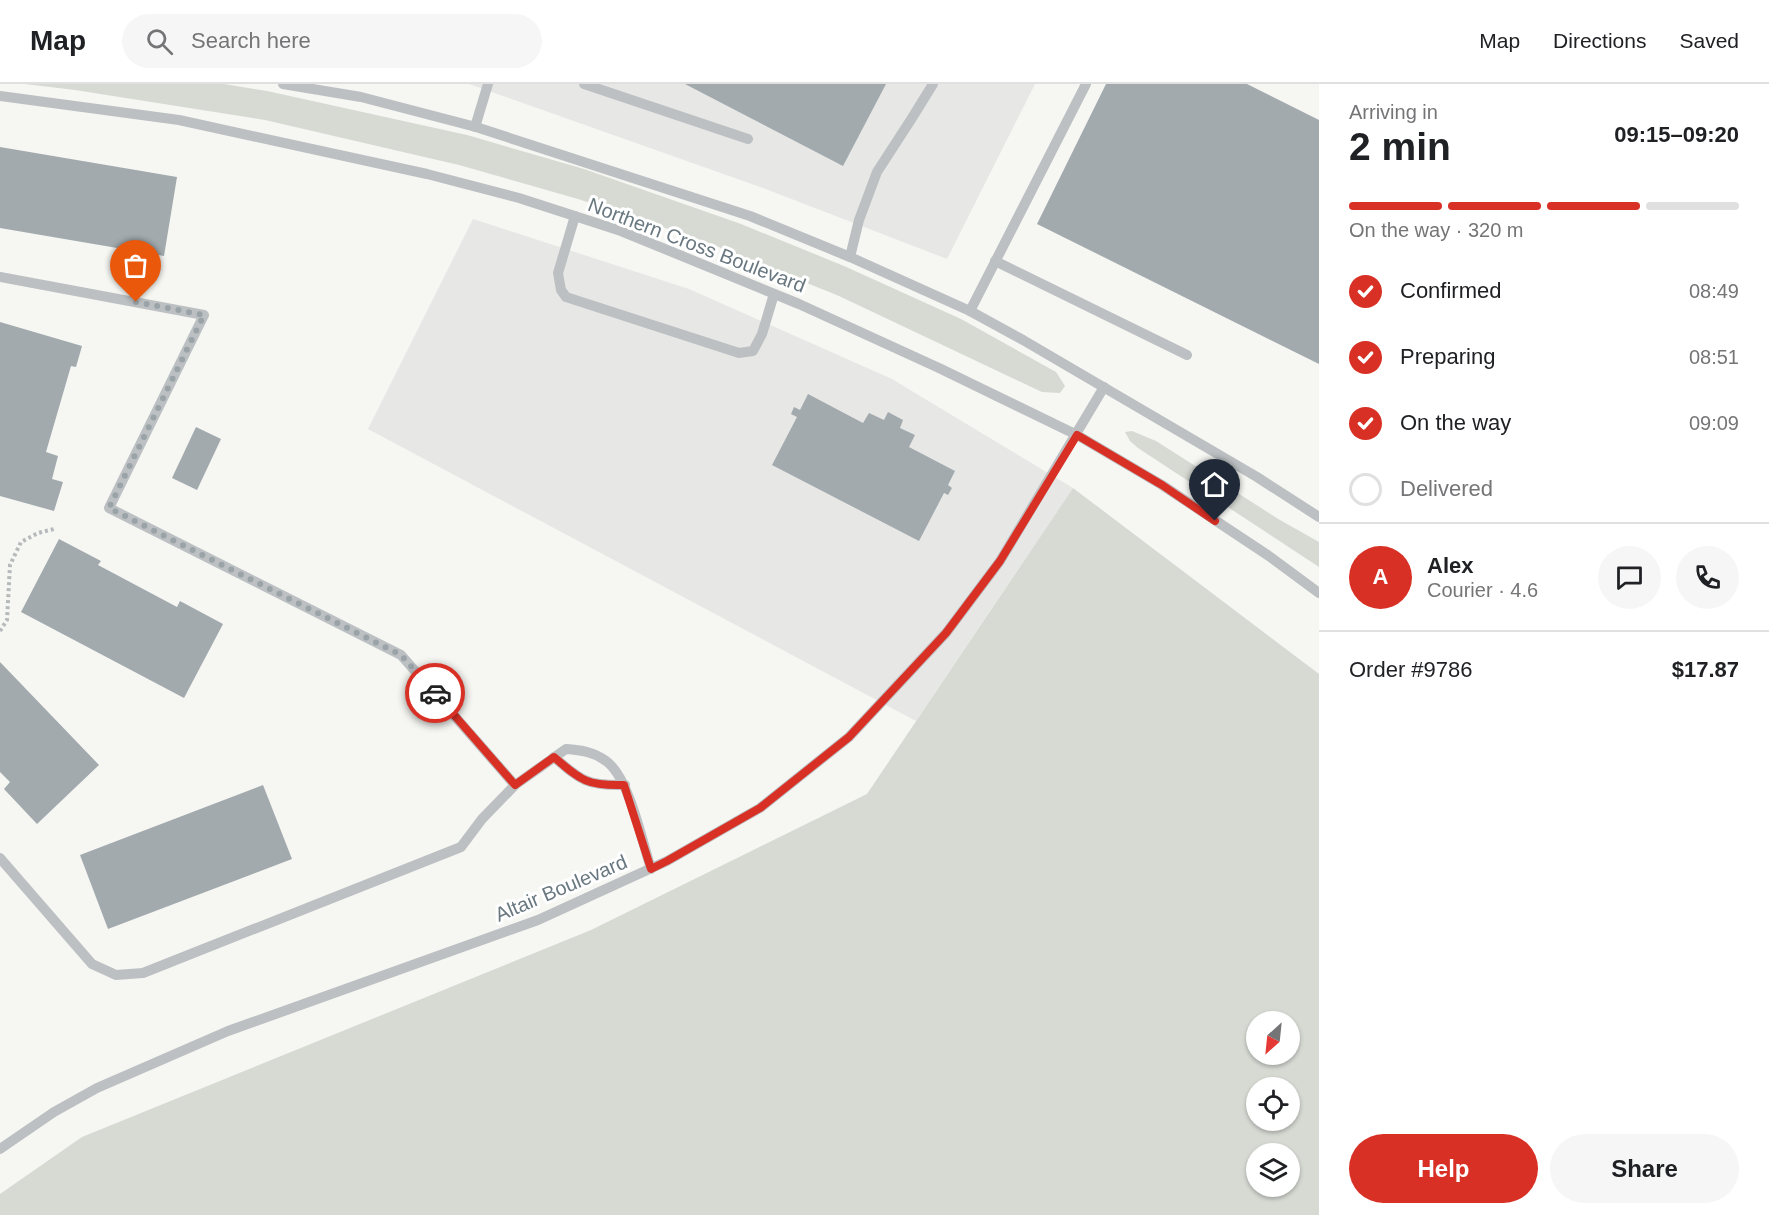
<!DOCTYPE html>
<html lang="en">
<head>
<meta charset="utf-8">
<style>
	body { margin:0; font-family:Helvetica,sans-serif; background:#f6f6f6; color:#202124; height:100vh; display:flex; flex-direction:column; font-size:22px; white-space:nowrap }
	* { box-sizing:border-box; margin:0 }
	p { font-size:20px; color:#757577 }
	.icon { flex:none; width:33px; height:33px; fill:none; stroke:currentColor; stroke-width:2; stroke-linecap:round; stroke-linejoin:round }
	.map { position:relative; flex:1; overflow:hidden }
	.side { display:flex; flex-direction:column; background:#fff; width:450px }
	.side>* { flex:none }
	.needle { width:39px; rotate:207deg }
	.controls { position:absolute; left:1246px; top:927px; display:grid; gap:12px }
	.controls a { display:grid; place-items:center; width:54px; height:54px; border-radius:50%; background:#fff; box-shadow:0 2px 4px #0004; font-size:30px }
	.pin { position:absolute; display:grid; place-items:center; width:51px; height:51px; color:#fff; margin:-62px -26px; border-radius:50% 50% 50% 0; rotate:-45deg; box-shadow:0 0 6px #0007 }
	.pin .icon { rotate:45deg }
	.courier { position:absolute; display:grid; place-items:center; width:60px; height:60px; margin:-30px; border:4px solid #d93025; border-radius:50%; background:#fff; color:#222; box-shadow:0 2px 8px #0007 }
	.summary em { font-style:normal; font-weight:800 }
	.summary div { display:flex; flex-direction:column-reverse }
	.summary { display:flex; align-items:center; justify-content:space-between; height:102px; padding:0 30px }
	h1 { font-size:39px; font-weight:800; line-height:45px }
	.bar { display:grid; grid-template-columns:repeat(4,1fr); gap:9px 6px; align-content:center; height:72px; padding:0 30px }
	.bar i { height:8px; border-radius:4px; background:#e0e0e0 }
	.bar .active { background:#d93025 }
	.bar p { grid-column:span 4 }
	.line { display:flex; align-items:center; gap:15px; padding:0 30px; border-top:2px solid #e0e0e0 }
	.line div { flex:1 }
	.round { display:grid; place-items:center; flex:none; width:63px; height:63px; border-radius:32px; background:#f6f6f6 }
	ol { padding:0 30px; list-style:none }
	li { display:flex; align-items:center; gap:18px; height:66px }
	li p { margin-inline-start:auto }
	li .icon { padding:6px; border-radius:50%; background:#d93025; color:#fff; stroke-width:4 }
	li:last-child { color:#757577 }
	li i { width:33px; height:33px; border:3px solid #e0e0e0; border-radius:50% }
	.button { display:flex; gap:12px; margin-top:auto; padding:12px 30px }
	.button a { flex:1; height:69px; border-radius:36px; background:#d93025; color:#fff; font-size:24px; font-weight:800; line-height:69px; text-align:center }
	.button a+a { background:#f6f6f6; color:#202124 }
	header { display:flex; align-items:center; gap:36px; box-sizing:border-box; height:84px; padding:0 30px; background:#fff; border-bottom:2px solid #e0e0e0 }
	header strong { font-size:28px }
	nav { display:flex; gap:33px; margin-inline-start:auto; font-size:21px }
	.search { width:420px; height:54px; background:#f6f6f6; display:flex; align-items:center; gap:15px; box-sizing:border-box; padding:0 21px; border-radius:33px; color:#757577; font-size:22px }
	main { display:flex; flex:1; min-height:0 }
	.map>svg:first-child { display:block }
</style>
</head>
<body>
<header>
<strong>Map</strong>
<div class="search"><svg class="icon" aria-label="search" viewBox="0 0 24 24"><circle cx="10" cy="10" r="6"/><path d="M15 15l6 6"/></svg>Search here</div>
<nav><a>Map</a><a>Directions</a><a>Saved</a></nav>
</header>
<main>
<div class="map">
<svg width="1319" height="1131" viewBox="0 0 1319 1131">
	<rect width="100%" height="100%" fill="#f6f6f3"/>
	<g fill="#e7e7e6">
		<path d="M469,0H1035L947,175L763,104Z"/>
		<path d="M473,135L689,205L892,295L1073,404L916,637L368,345Z"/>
	</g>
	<g fill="#d6dad3" fill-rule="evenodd">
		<path d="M25,0H224L267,7L467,51L584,85L741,140L844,182L961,235L1056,288L1065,302L1060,309L1042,308L839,212L704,157L578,115L459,81L265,36L75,6Z"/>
		<path d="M1132,347L1156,357L1280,436L1319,458V483L1138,364L1130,357L1125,348Z"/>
		<path d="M1073,404L1319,590V1131H0V1110L82,1053L591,846L867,710ZM1257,938H1290V970H1257ZM1257,1004H1290V1036H1257ZM1257,1070H1290V1102H1257Z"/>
	</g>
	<g fill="#a2aaae">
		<path d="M685,0H886L843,82Z"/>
		<path d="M1106,0H1247L1319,36V280L1037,140Z"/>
		<path d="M0,63L177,93L164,172L0,144Z"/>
		<path d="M0,238L82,262L76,283L71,282L46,368L58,372L52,395L63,398L54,427L0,412Z"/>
		<path d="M808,310L863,339L869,329L884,336L888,328L903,336L900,344L915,351L909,363L955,387L948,401L952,404L948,411L944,409L919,457L772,381L797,333L791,330L794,323L800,326Z"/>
		<path d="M196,343L221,355L197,406L172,394Z"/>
		<path d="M59,455L101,477L98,481L177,523L180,517L223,540L184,614L21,528Z"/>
		<path d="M0,578L99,681L37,740L4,705L10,698L0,688Z"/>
		<path d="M263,701L292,775L108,845L80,771Z"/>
	</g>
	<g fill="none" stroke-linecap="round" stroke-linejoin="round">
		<path stroke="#b6babb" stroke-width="4" stroke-dasharray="3 3" stroke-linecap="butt" d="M0,547L7,536L10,481L21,458L38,449L54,445"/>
		<g stroke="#bcc0c2" stroke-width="10">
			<path d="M283,0L361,13L476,43L750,132L850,173L970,227L1023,256L1257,393L1319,433"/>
			<path d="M584,0L748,55"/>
			<path d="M0,12L179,36L427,90L519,114L621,147L799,220L939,284L1077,351L1162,401L1269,472L1319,509"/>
			<path d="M475,43L488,0"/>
			<path d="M575,132L558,189L561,206L566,213L739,269L753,267L762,250L774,210"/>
			<path d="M850,173L859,136L877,88L912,34L933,0"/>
			<path d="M995,177L1187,271"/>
			<path d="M0,193L204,231L109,424L401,571L515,701"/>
			<path d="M970,227L1086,0"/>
			<path d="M554,673C581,697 588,702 625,701"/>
			<path d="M0,774L92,880L116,891L143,889L461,763L482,735L515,701L566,665C581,666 594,668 606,677C629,693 642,757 651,785"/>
			<path d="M0,1065L54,1028L97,1004L228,947L538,836L667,777L760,724L849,653L946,549L1000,477L1104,303"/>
		</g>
	</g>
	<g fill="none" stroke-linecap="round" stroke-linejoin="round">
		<path stroke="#9aa4a8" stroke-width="6" stroke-dasharray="0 10.8" d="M136,218L204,231L109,424L401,571L435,609"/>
		<path stroke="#d93025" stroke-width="8" d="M435,609L515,701L554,673C581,697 588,702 624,701L651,785L667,777L760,724L849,653L946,549L1000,477L1077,351L1162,401L1215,437"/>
	</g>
	<g text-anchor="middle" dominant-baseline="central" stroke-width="6" stroke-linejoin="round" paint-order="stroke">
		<g font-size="20" fill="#697880" stroke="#fff">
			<text transform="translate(697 161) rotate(21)">Northern Cross Boulevard</text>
			<text transform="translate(561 804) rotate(-23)">Altair Boulevard</text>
		</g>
	</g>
</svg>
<div class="controls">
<a><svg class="needle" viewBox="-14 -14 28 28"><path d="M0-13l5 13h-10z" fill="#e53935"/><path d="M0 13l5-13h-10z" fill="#757577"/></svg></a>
<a><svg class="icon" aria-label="locate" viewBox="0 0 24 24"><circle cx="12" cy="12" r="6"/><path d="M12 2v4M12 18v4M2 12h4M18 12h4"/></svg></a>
<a><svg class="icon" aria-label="layers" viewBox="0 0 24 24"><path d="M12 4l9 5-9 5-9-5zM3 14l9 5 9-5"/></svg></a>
</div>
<div class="pin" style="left:136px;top:218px;background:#ea580c"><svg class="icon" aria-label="bag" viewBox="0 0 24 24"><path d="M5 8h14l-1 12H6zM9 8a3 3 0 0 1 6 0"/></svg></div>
<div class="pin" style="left:1215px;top:437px;background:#1f2937"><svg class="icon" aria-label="home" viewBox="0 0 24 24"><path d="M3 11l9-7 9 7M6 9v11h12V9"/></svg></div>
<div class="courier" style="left:435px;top:609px"><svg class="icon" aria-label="car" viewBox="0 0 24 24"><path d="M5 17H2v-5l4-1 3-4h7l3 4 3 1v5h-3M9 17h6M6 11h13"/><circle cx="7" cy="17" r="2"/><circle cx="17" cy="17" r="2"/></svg></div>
</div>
<section class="side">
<div class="summary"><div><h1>2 min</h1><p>Arriving in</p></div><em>09:15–09:20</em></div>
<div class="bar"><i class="active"></i><i class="active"></i><i class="active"></i><i></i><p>On the way · 320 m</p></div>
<ol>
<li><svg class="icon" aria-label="check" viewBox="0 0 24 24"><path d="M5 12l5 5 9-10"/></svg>Confirmed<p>08:49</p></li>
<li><svg class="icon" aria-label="check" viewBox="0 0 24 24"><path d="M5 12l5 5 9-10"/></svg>Preparing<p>08:51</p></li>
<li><svg class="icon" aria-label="check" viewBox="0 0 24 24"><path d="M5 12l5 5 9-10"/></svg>On the way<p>09:09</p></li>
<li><i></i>Delivered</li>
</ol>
<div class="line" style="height:108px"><b class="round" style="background:#d93025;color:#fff">A</b><div><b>Alex</b><p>Courier · 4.6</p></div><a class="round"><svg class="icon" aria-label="chat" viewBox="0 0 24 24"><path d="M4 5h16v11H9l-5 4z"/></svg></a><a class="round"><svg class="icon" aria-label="phone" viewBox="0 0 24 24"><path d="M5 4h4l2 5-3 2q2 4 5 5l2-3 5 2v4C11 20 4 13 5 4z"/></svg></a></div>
<div class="line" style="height:78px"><div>Order #9786</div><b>$17.87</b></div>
<div class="button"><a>Help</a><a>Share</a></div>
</section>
</main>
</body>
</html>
